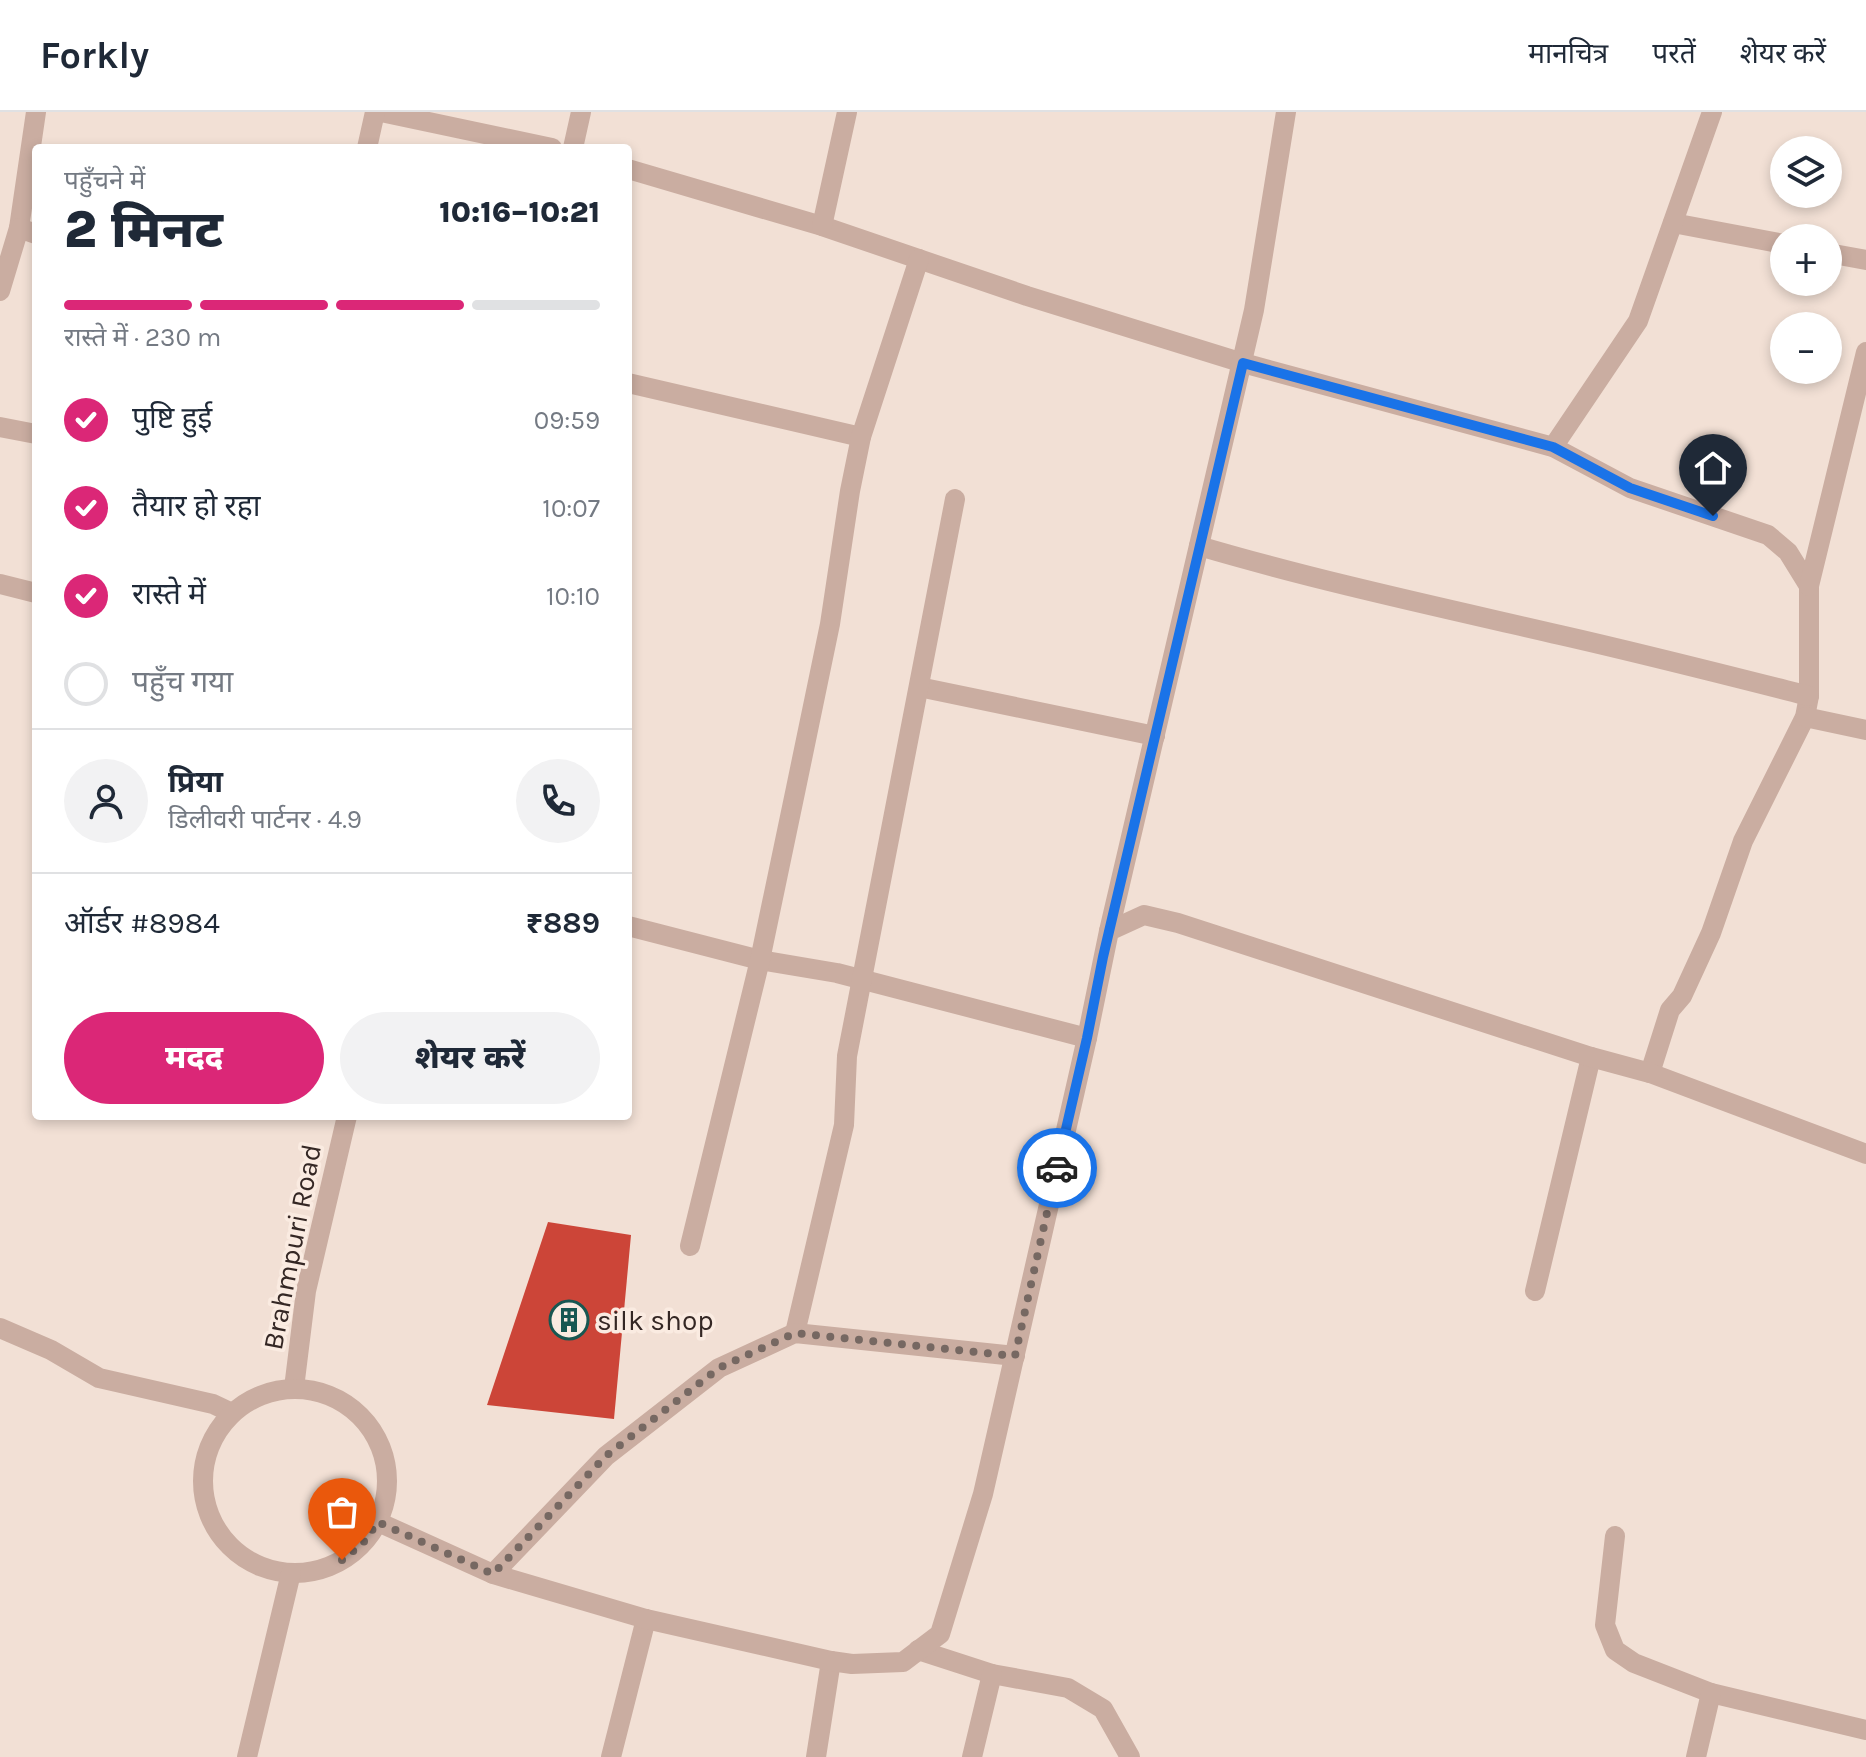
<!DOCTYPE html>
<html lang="hi">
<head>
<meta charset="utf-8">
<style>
	body { margin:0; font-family:Karla,"Noto Sans Devanagari",sans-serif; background:#f2f2f3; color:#1f2937; height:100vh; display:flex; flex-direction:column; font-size:30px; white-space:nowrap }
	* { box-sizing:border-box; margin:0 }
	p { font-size:26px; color:#747a83 }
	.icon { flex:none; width:44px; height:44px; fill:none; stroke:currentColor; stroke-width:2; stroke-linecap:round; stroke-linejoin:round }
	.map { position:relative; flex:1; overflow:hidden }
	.details { position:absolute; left:32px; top:32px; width:600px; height:976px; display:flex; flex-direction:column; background:#fff; border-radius:8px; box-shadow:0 4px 12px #0003 }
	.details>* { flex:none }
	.buttons { position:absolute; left:1770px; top:24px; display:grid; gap:16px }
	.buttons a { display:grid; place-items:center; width:72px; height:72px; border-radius:50%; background:#fff; box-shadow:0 4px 12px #0003; font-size:40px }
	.pin { position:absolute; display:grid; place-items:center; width:68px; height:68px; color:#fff; margin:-82px -34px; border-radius:50% 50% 50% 0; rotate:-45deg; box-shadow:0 0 8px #0007 }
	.pin .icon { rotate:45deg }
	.courier { position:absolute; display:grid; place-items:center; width:80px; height:80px; margin:-40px; border:6px solid #1a73e8; border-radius:50%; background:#fff; color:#222; box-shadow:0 2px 10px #0007 }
	.overview em { font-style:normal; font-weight:800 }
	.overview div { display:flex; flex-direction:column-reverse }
	.overview { display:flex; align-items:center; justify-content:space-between; height:136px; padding:0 32px }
	h1 { font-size:52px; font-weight:800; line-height:60px }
	.bar { display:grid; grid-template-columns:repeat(4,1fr); gap:12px 8px; align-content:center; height:96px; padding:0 32px }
	.bar i { height:10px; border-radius:6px; background:#e0e1e3 }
	.bar .active { background:#db2777 }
	.bar p { grid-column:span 4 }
	.line { display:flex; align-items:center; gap:20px; padding:0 32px; border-top:2px solid #e0e1e3 }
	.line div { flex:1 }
	.round { display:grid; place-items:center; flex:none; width:84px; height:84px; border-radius:42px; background:#f2f2f3 }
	ol { padding:0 32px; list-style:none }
	li { display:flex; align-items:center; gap:24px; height:88px }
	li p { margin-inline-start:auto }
	li .icon { padding:8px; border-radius:50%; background:#db2777; color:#fff; stroke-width:4 }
	li:last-child { color:#747a83 }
	li i { width:44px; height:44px; border:4px solid #e0e1e3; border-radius:50% }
	.button { display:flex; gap:16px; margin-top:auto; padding:16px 32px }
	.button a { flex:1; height:92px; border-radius:48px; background:#db2777; color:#fff; font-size:32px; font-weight:800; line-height:92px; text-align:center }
	.button a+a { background:#f2f2f3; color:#1f2937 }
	header { display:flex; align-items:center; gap:48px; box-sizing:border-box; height:112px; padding:0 40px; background:#fff; border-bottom:2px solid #e0e1e3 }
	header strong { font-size:38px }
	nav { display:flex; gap:44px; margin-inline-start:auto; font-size:28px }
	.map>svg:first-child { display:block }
</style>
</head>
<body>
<header>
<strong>Forkly</strong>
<nav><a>मानचित्र</a><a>परतें</a><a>शेयर करें</a></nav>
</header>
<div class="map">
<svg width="1866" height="1645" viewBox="0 0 1866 1645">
	<rect width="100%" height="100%" fill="#f2e0d5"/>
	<path fill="#cc4538" d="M548,1110L631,1123L614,1307L487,1293Z"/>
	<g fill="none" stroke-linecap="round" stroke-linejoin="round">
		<g stroke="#caada1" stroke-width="20">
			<path d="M381,0L552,36"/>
			<path d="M367,36L375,0"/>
			<path d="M628,57L822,114L1027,184L1243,251L1553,335L1630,376L1768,423L1788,440L1809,474V584L1805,605L1743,729L1711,821L1682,884L1670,898L1650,961"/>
			<path d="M1673,111L1784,132"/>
			<path d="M822,114L847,0"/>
			<path d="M19,116L36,0"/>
			<path d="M1828,141L1866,148"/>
			<path d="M0,179L19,116L36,122"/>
			<path d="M628,271L861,325"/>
			<path d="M0,315L36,322"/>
			<path d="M1553,335L1638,209L1712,0"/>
			<path d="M1199,434C1318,469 1439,495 1560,523C1644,542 1726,563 1809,584"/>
			<path d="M0,472L36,481"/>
			<path d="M1809,474L1866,240"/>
			<path d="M919,575L1155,624"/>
			<path d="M1805,605L1866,618"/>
			<path d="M628,814L760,848L837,861L1087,926"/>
			<path d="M1109,819L1254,198L1286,0"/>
			<path d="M690,1134L760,848L796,676L830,512L850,379L861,325L919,147"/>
			<path d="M1535,1179L1591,945"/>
			<path d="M0,1216L51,1238L99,1266L213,1292L232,1301"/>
			<path d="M795,1221L844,1013L847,944L955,387"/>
			<path d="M1615,1424L1605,1513L1615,1538L1634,1551L1711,1581L1866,1618"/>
			<path d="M493,1462L606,1344L719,1256L795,1221L1015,1244"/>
			<path d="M918,1538L992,1562L1068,1576L1103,1597L1130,1645"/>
			<path d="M611,1645L646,1507"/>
			<path d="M816,1645L831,1549"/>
			<path d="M972,1645L992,1562"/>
			<path d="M1696,1645L1711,1581"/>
		</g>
		<g stroke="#caada1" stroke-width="20">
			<path d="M573,36L581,0"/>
			<path d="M294,1276L306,1179L347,1004"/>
			<circle cx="295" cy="1369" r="92"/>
			<path d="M378,1410L493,1462L646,1507L831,1549L852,1552L903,1550L940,1522L983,1382L1087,926L1109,819L1144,803L1178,811L1591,945L1650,961L1866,1042"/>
			<path d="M247,1645L291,1461"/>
		</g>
	</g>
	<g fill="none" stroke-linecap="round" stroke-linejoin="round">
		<path stroke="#766862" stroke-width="8" stroke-dasharray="0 14.4" d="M342,1448L363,1431L378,1410L493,1462L606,1344L719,1256L795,1221L1015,1244L1057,1056"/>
		<path stroke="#1a73e8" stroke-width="10" d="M1057,1056L1087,926L1103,845L1243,251L1553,335L1630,376L1713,404"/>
	</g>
	<defs>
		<symbol id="building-ring" viewBox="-11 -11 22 22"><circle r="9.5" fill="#faebe1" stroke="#185751" stroke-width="1.5"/><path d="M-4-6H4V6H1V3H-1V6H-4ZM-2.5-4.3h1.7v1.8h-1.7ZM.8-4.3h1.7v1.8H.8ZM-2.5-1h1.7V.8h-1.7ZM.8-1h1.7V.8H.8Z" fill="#185751"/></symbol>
	</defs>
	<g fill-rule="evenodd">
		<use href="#building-ring" x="547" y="1186" width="44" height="44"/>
	</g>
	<g text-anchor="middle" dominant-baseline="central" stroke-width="7" stroke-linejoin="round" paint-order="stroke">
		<g font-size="28" fill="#342724" stroke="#faebe1">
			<text transform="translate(292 1135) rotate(-79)">Brahmpuri Road</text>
		</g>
		<g font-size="28" fill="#342724" stroke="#faebe1" text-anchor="start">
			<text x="597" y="1208">silk shop</text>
		</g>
	</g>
</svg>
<div class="buttons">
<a><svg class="icon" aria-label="layers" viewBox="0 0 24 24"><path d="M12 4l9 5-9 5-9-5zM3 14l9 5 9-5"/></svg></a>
<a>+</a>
<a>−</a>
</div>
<div class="pin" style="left:342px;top:1448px;background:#ea580c"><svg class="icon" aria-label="bag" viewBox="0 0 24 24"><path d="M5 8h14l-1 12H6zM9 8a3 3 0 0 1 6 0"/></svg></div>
<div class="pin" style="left:1713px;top:404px;background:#1f2937"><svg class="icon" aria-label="home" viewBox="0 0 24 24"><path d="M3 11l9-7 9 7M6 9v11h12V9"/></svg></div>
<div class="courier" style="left:1057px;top:1056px"><svg class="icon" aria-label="car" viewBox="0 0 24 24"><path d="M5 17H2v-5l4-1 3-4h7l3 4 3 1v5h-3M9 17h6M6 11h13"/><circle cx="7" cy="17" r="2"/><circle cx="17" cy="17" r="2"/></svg></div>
<section class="details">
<div class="overview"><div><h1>2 मिनट</h1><p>पहुँचने में</p></div><em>10:16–10:21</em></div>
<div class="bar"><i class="active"></i><i class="active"></i><i class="active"></i><i></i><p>रास्ते में · 230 m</p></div>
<ol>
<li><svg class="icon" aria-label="check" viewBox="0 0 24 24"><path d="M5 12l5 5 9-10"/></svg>पुष्टि हुई<p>09:59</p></li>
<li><svg class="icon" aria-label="check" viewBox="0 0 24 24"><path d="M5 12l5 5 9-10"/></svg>तैयार हो रहा<p>10:07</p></li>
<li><svg class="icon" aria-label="check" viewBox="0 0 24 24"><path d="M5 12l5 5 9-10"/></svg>रास्ते में<p>10:10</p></li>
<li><i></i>पहुँच गया</li>
</ol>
<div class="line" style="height:144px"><a class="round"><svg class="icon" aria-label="person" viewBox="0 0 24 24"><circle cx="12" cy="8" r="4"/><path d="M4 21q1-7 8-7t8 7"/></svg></a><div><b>प्रिया</b><p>डिलीवरी पार्टनर · 4.9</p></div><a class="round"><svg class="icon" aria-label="phone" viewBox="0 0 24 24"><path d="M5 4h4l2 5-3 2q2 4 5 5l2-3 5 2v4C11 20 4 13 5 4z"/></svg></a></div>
<div class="line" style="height:104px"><div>ऑर्डर #8984</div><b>₹889</b></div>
<div class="button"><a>मदद</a><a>शेयर करें</a></div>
</section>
</div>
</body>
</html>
